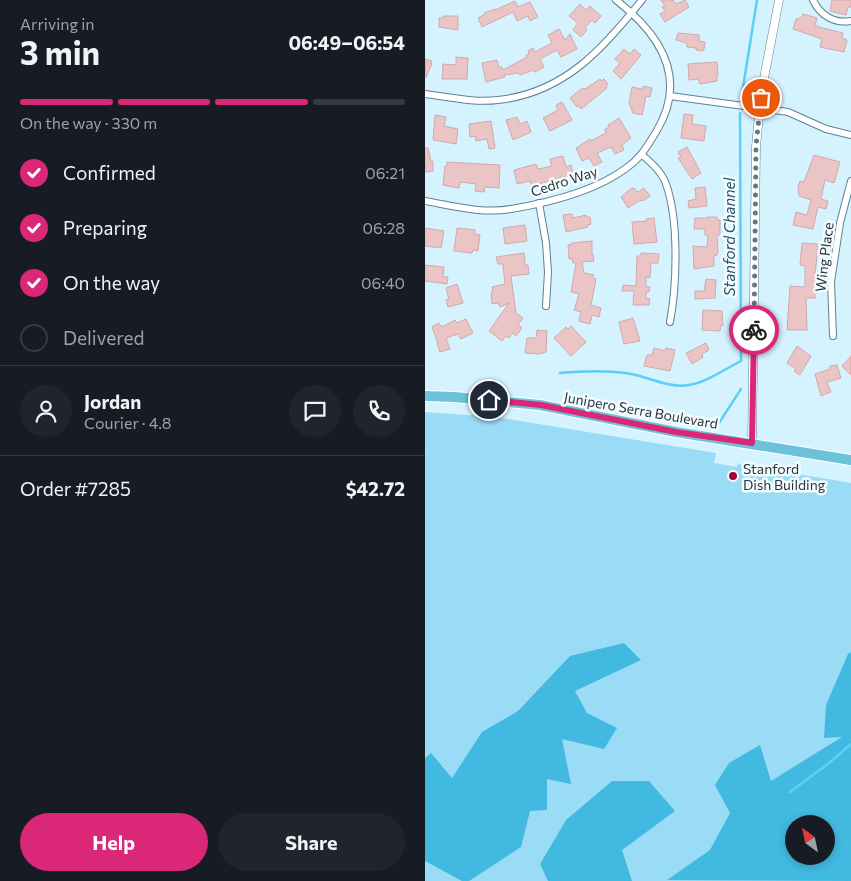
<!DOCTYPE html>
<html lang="en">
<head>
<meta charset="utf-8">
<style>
	body { margin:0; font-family:Commissioner,sans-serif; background:#20242c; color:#f1f3f6; height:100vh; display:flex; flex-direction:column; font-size:19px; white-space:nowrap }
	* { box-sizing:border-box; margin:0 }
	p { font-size:16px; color:#9ea1a6 }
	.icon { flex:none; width:28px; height:28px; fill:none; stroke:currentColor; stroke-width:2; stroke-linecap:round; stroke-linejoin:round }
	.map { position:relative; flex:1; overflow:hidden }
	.side { display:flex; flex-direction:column; background:#171b24; width:425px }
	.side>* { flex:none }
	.needle { width:32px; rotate:327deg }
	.buttons { position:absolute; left:360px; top:815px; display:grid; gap:10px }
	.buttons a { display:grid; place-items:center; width:50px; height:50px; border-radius:50%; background:#171b24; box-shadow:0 2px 8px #0003; font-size:25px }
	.pin { position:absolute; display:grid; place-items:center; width:42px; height:42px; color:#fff; margin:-21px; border:2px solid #fff; border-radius:50%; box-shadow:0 1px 5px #0007 }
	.courier { position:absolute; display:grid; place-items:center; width:50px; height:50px; margin:-25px; border:4px solid #db2777; border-radius:50%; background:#fff; color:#222; box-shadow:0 1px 6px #0007 }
	.headline em { font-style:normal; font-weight:700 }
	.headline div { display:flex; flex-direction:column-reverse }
	.headline { display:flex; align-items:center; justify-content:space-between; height:85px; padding:0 20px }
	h1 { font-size:32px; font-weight:700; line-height:38px }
	.bar { display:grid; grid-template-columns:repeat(4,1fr); gap:8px 5px; align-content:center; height:60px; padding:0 20px }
	.bar i { height:6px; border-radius:4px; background:#363941 }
	.bar .on { background:#db2777 }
	.bar p { grid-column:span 4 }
	.line { display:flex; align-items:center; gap:12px; padding:0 20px; border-top:1px solid #363941 }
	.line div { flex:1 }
	.round { display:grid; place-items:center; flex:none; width:52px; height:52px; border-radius:26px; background:#20242c }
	ol { padding:0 20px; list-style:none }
	li { display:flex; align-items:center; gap:15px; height:55px }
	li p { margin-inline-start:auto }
	li .icon { padding:5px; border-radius:50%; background:#db2777; color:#fff; stroke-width:4 }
	li:last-child { color:#9ea1a6 }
	li i { width:28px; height:28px; border:2px solid #363941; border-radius:50% }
	.button { display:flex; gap:10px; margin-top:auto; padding:10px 20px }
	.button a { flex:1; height:58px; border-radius:30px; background:#db2777; color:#fff; font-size:20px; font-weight:700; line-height:58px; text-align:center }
	.button a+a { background:#20242c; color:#f1f3f6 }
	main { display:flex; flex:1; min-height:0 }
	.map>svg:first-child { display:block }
</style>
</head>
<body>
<main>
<section class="side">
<div class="headline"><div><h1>3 min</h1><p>Arriving in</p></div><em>06:49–06:54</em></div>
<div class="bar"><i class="on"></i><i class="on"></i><i class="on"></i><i></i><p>On the way · 330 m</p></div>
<ol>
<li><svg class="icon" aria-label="check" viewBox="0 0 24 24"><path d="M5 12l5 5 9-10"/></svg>Confirmed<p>06:21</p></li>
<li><svg class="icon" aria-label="check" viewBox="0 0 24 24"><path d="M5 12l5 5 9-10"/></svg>Preparing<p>06:28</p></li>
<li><svg class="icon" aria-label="check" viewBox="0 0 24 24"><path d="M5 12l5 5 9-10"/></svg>On the way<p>06:40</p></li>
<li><i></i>Delivered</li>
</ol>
<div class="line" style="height:90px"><a class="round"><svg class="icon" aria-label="person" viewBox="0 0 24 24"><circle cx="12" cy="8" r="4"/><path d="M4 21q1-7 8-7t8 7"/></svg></a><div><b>Jordan</b><p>Courier · 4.8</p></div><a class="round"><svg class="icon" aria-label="chat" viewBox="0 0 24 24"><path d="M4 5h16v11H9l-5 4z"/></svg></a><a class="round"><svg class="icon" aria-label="phone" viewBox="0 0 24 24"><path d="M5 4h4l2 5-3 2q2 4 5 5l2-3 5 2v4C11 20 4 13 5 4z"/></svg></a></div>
<div class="line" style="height:65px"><div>Order #7285</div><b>$42.72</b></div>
<div class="button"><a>Help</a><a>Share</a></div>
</section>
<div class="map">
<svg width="426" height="881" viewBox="0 0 426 881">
	<rect width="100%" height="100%" fill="#d5f3ff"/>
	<path fill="#9adcf5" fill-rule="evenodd" d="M0,412L71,417L291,453L289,463L312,467L313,464L426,483V881H0ZM369,824H401V856H369Z"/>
	<g fill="#42b9e1" fill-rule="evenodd">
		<path d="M199,643L216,660L150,691L162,713L192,728L179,749L137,739L146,784L122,779V810L105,811L96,847L44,881H37L0,861V758L6,753L27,778L57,732L93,711L145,656Z"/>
		<path d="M426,652V881L242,880L285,850L305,813L290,785L304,763L335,745L346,781L417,737L399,738L401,705L423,654ZM369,824H401V856H369Z"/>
		<path d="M187,781H224L250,811L197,850L207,881H123L115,864L141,820Z"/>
	</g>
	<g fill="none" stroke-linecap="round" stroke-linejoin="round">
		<g stroke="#5ccff7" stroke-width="2.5">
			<path d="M316,100L332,0"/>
			<path d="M135,373C156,371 179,370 200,373C221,375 243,389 264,385C282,382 300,369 316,361L315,113"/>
			<path d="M294,423L316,389"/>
			<path d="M365,792L404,763L426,744"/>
		</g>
	</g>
	<g fill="#ebc4c6" stroke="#cfaaab">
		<path d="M236,0H248L251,4L260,0L264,7L240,22L235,14L240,11L237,7L240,6Z"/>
		<path d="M407,0H426V7H423L421,15L405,11Z"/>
		<path d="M90,1L93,7L105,2L113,17L105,21L103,16L92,21L88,12L57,27L53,18L60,14L59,13L70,9V10Z"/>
		<path d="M155,4L161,10L165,6L176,16L170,23L167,20L160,28L162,30L156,37L148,30L153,23L144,16Z"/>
		<path d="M378,14L392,18L390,25L394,27L418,33L417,38L422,40L419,52L395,47L397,39L368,29L371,19L376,18Z"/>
		<path d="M18,16H33V30L14,27V18H18Z"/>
		<path d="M134,29L140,40L145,34L152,49L136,57L132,50L115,59L119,67L110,72L109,70L95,75L93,73L79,75L80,77L61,82L57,63L72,60L74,67H77L78,70L102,57L101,55L104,54L103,51L108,48L110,52L127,43L123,35Z"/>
		<path d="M253,33L274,35V41L280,42L279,49L278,51L271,50V48L262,47V43L251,40Z"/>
		<path d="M199,49L205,54L209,49L216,55L196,79L188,71L195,63L190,59Z"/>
		<path d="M31,57L43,58L42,79H17L18,64L31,65Z"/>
		<path d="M0,59L7,61L6,63H7L1,78Z"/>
		<path d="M292,62L293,76H292V81L275,84L273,79L264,80L263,64Z"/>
		<path d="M175,79L177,81L179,79L183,84L181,86L182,88L156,109L153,105L152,107L145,98L155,90L159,88L160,89Z"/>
		<path d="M219,86L227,88L225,97L221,96L217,115L208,113L204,103L207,87L217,89Z"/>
		<path d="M137,102L147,120L125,131L118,118L133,110L131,105Z"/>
		<path d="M259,114L268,115L267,124L281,126L279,141L256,138Z"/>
		<path d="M10,115L21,117L19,126L33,129L31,144L8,140Z"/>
		<path d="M92,117L95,124L102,121L106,132L88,140L81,120Z"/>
		<path d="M194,118L206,138L197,145L199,150L190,154L186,147L172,153L177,162L169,166L164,158L157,161L151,148L165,139L166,141L181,133L180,129L184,127L183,125Z"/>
		<path d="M66,121L70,148L64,149L62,139L51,141L50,136L45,137L44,124Z"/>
		<path d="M262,147L276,173L267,179L253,158L256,157L253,152Z"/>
		<path d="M0,148H3L6,161H8V171L0,172Z"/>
		<path d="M389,155L415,162L409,183L400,180L396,199L403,201L401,209L393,207L388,229L368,225L371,212L382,215L386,200L374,196L373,188L375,181L379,182Z"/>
		<path d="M138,156L141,167L146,165L148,174L107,186L105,181L92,184L89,170L111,164L113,169L127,166L125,159Z"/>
		<path d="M22,162L75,165L74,188L60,187L59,192L50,191L51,184L35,182L34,188L18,185L20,166H22Z"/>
		<path d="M280,187L282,206L264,208L263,201L271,199L270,188Z"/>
		<path d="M207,188L210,189L213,192L219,188L225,196L218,201L217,200L212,202L203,208L196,197Z"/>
		<path d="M147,214L148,218L161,215V217H165L166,224L162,225L163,227L141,232L138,215Z"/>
		<path d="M282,217H292V220H295V234L292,237L293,253L292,255L289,256V266L269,269L268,246L282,247L283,235H280V229H269L270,218H282Z"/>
		<path d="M229,218L232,242L209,244L207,222L222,221L221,219Z"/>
		<path d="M100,225L102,241L80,244L78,228Z"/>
		<path d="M0,228L19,231L16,248L0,246Z"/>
		<path d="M32,228L50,230V234L55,235L53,251L48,250L47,253L29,251Z"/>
		<path d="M167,241V255H168L169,261L157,262L159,273L169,275L168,278L171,279L166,305L176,308L174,317L167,315L165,324L154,321L156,312L149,310L154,294L146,292L151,263H148L147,258L144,259L143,245L147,244V243Z"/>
		<path d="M377,243L393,244L390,276V298H381L382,330H362L365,286L380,287V266L375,265Z"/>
		<path d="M99,253L100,265H103L104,274L86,276L91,313L98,318L93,325L97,328L91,336L88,333L84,338L81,336L77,341L64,331L84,303L75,307L73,303L67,304L66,292H68L67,287L80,284L78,264H73L71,257Z"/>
		<path d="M216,253L234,254L233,263H226L225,278L221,277V287H225L224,292H221V298L225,299L224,305H208L209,291H197L198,285L211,286L212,256H216Z"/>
		<path d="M0,265L19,267L18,277H23L22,284L0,281Z"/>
		<path d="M281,279L291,280L290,298L270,299V291H279Z"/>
		<path d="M32,284L38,303L23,307L21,300L24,299L21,288Z"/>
		<path d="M278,310L297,311L298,326L296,325L295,331L277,330Z"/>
		<path d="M208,318L215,341L199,344L194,322Z"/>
		<path d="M41,319L48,333L36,339L33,334L21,338L25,349L15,352L12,343H13L7,327L14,323L17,327L30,320L32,323Z"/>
		<path d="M146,326L161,342L146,356L129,338L141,327L143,329Z"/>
		<path d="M112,330L122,331L121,352L114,354L100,353L102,338H111Z"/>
		<path d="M281,343L284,350L277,354L278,357L267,364L261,353Z"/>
		<path d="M372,346L386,356L375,375L369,371L371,369L362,363Z"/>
		<path d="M229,348L240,351L241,348L250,350L245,371L219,366L222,355H227Z"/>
		<path d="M426,356V375L417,366Z"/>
		<path d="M412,365L416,378L402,382L406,392L396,396L390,374L405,369V366Z"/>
	</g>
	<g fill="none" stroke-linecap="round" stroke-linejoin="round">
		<defs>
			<g id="minor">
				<path d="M388,0C395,15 409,24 426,21"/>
				<path d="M0,94C24,97 49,103 73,100C139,93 178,49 217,0"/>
				<path d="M245,96L363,112L401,129L426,135"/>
				<path d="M217,155C227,163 237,172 241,184C254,220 252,284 245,322"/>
				<path d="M0,201C28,206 58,214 86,209C122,203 170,191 200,169C216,158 221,148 231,132C264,78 235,34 191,0"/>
				<path d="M114,203L121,243L123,272L121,306"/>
				<path d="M408,336L406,282L415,223L426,181"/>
			</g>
			<path id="tertiary" d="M327,443L331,147L336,94L354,0"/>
			<path id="primary" d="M0,396L29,397L115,405L251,432L426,460"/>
		</defs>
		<use href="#minor" stroke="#5f818f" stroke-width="8"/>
		<use href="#tertiary" stroke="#5f818f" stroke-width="9"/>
		<use href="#primary" stroke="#fff" stroke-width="12"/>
		<use href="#minor" stroke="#fff" stroke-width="6"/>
		<use href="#tertiary" stroke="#fff" stroke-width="8"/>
		<use href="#primary" stroke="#6cc2d9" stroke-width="10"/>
	</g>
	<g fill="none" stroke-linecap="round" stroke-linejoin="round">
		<path stroke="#647880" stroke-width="5" stroke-dasharray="0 9" d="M329,330L331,146L336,98"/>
		<path stroke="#db2777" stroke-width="6" d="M64,400L116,405L251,432L327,443L329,330"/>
	</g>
	<circle fill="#a20232" stroke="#f4fcff" stroke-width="2" cx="308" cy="476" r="5"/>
	<g text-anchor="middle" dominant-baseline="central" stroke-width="5" stroke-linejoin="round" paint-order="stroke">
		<g font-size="14" fill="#27363c" stroke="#f4fcff">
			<text transform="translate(139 181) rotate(-18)">Cedro Way</text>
			<text transform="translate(399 257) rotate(-83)">Wing Place</text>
			<text transform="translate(216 410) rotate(10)">Junipero Serra Boulevard</text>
		</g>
		<g font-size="14" fill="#27363c" stroke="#f4fcff" text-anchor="start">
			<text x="318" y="468">Stanford<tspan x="318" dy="16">Dish Building</tspan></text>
		</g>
		<g font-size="15" font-style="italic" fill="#245465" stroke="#f4fcff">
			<text transform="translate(304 237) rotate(-90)">Stanford Channel</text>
		</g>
	</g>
</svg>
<div class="buttons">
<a><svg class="needle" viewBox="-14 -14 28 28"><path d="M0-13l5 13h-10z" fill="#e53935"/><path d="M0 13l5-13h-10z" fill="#9ea1a6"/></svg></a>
</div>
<div class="pin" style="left:336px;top:98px;background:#ea580c"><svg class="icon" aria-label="bag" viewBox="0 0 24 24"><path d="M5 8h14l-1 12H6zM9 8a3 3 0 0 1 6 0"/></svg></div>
<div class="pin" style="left:64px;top:400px;background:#1f2937"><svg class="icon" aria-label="home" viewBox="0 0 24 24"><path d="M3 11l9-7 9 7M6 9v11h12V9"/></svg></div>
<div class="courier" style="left:329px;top:330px"><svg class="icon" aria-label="bike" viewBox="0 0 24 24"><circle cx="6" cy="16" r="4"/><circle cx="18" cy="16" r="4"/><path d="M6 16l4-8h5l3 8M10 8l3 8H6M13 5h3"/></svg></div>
</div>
</main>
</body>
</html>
